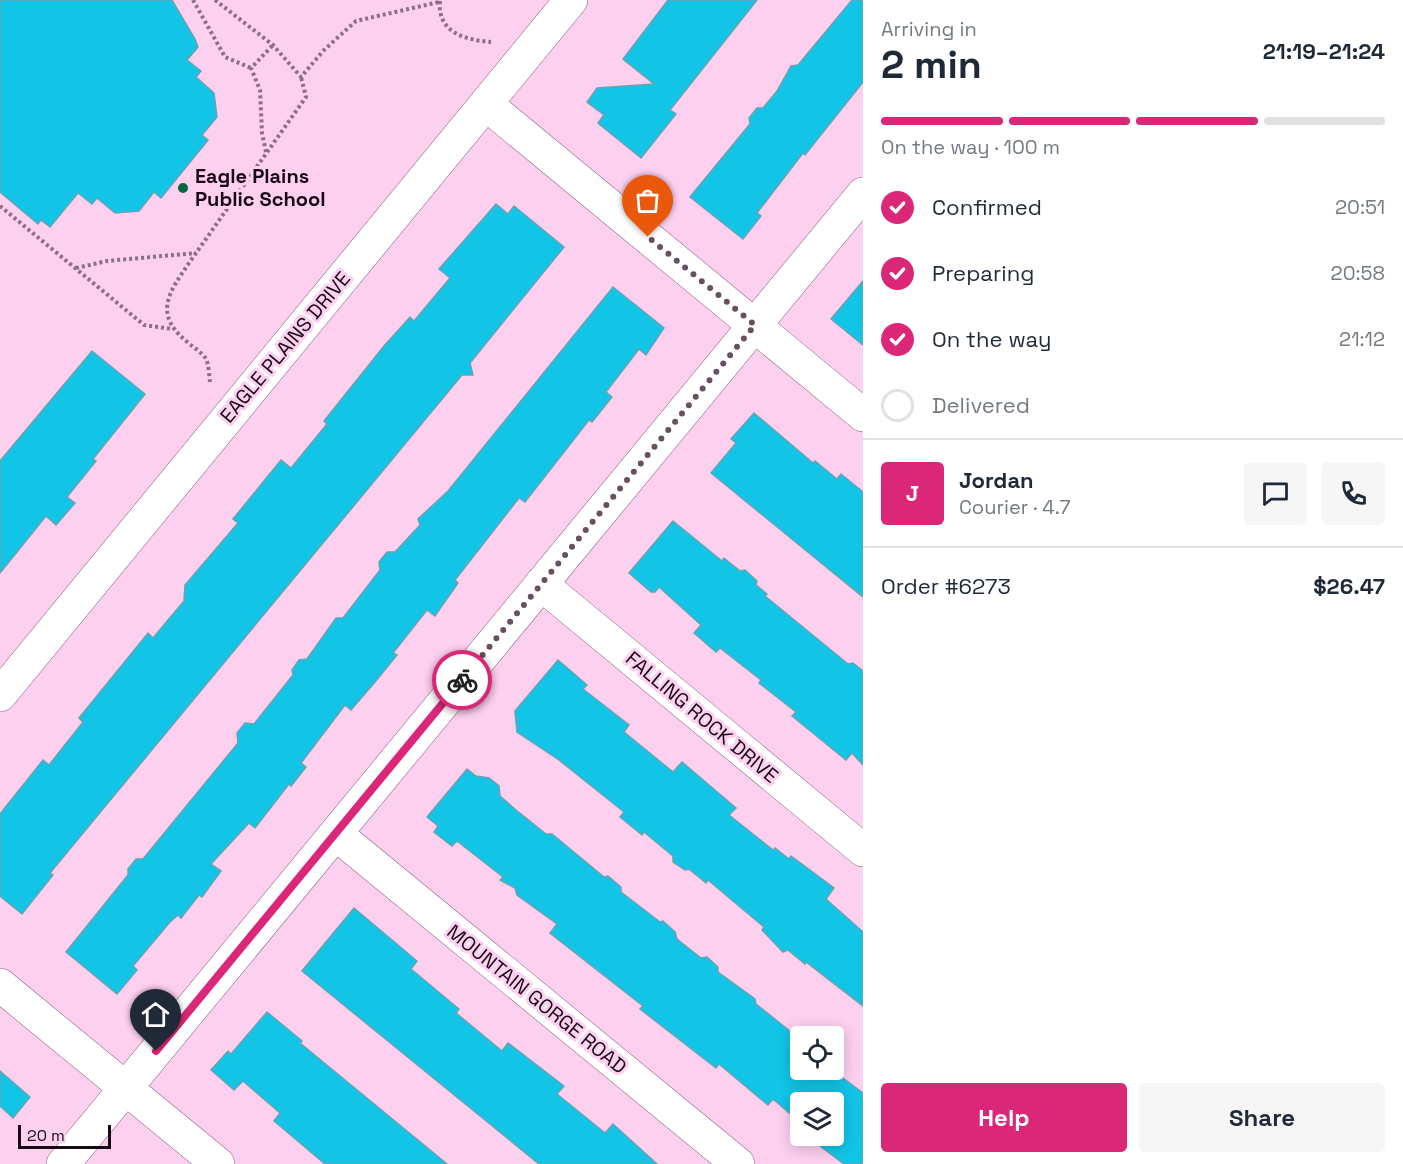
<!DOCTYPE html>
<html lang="en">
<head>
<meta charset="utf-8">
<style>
	body { margin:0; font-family:"Space Grotesk",sans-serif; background:#f6f6f7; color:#1f2937; height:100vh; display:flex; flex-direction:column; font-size:22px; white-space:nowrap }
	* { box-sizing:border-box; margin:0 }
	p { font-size:20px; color:#747a83 }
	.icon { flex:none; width:33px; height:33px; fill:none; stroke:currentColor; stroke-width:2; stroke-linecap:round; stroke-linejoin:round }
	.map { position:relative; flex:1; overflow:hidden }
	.details { display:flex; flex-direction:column; background:#fff; width:540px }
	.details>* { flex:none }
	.tools { position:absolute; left:790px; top:1026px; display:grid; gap:12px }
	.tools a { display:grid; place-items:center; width:54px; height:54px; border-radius:6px; background:#fff; box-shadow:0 3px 15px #0003; font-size:30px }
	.scale { position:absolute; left:18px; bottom:15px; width:93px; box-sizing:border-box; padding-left:6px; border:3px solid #170914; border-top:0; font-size:16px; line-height:21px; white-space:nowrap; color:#170914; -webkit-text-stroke:4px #fdd0f0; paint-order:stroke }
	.pin { position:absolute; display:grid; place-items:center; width:51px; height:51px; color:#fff; margin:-62px -26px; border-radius:50% 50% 50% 0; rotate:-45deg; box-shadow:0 0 6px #0007 }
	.pin .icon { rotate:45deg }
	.courier { position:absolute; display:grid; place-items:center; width:60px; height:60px; margin:-30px; border:4px solid #db2777; border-radius:50%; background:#fff; color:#222; box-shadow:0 2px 8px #0007 }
	.summary em { font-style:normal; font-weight:800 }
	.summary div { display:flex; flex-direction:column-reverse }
	.summary { display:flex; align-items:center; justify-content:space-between; height:102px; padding:0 18px }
	h1 { font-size:39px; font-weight:800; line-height:45px }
	.bar { display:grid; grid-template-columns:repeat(4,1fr); gap:9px 6px; align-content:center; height:72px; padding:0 18px }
	.bar i { height:8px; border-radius:4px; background:#e0e1e3 }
	.bar .current { background:#db2777 }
	.bar p { grid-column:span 4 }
	.line { display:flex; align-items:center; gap:15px; padding:0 18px; border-top:2px solid #e0e1e3 }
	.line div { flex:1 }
	.round { display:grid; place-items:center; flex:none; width:63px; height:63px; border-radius:6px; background:#f6f6f7 }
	ol { padding:0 18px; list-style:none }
	li { display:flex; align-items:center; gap:18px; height:66px }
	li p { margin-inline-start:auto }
	li .icon { padding:6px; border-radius:50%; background:#db2777; color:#fff; stroke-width:4 }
	li:last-child { color:#747a83 }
	li i { width:33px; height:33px; border:3px solid #e0e1e3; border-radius:50% }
	.cta { display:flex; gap:12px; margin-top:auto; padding:12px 18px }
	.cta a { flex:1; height:69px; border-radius:6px; background:#db2777; color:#fff; font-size:24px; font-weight:800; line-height:69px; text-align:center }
	.cta a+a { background:#f6f6f7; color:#1f2937 }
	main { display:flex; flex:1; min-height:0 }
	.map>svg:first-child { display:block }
</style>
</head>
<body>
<main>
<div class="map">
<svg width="863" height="1164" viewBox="0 0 863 1164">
	<rect width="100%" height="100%" fill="#fdd0f0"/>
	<g fill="#12c5e7" stroke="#68a3b3" stroke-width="1.5">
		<path d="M0,0H172L195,39L198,47L187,60L201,71L196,77L214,93L217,117L202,135L208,140L161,198L154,192L139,211L115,213L97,198L92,204L78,193L50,227L41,220L38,224L0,192Z"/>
		<path d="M668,0H757L670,110L676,114L641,158L598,123L604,115L587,102L597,88L654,84L623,59Z"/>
		<path d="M852,0H863V82L805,155L803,153L757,213L761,216L743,239L690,197L750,124L749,118L757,108H763L777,91L791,66L798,65Z"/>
		<path d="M496,204L508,214L514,206L564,247L470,363L473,375H462L50,873L53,875L22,914L0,896V814L43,760L49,765L83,722L79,718L148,633L153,638L184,601L185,585L238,523L233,519L281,460L291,468L327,424L324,421L384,346L410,317L414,321L450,278L439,269Z"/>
		<path d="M863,281V345L831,319Z"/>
		<path d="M613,287L664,328L646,355L639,349L606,392L612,397L592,422L589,420L525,502L519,498L455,580L458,583L435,616L427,610L393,653L397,655L375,682L351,710L345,705L301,763L306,767L291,786L289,784L255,828L249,823L211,864L221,871L202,897L199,895L181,918L178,915L170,922L133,966L137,970L117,994L66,952L128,875V869L136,859H143L238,743L237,733L245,723L254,724L293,675L292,670L299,660L307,659L336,618H343L380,570L379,562L387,552H395L420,525L418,519L448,491Z"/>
		<path d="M92,351L145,394L93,459L96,461L67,497L75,503L56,525L46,516L0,573V461Z"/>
		<path d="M754,413L813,463L815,461L837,479L841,474L863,492V597L711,473L736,443L731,439Z"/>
		<path d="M673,521L722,561L724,558L740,571L745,570L757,581L756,585L767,594L765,596L848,664L853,663L863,671V765L852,753L846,760L792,716L796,712L759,683L761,680L720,648L716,652L694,633L701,625L659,587L655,592H651L629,573Z"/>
		<path d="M558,660L587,685L583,689L629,725L624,732L673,772L682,762L736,808L729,815L773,850L775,848L789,859L791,856L834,888L826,899L863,932V1006L806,962L805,964L788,950L783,952L762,930L764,927L708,880L706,883L689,869L685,870L673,862V856L644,832L642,835L620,817L624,812L559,760L517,732L515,711Z"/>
		<path d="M467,769L476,776L489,778L499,786L500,796L516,810L546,834H552L604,877L608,876L621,887V892L660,922L663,921L675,932L677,939L701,958L707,957L718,967V972L755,999L756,1004L801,1040V1070H832L863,1093V1164H844L816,1143L820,1139L815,1136H834V1102H801V1123L773,1099L768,1105L719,1064L716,1068L640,1009L643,1006L550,933L557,924L517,895L515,888L500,880L503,877L457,841L452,846L434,832L438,826L427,817Z"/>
		<path d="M354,908L417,961L411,969L459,1009L456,1013L502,1051L508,1043L564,1086L557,1094L605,1133L613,1124L657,1164H539L302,971Z"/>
		<path d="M267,1012L302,1041L300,1043L447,1164H325L274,1121L280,1113L243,1081L234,1090L211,1070L228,1051L231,1054Z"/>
		<path d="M0,1071L30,1097L13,1118L0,1106Z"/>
	</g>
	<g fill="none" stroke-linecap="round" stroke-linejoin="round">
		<defs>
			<g id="minor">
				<path d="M486,104L863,415"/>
				<path d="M541,584L863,850"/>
				<path d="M0,695L571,0"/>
				<path d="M336,834L738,1164"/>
				<path d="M0,985L218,1164"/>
				<path d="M63,1164L863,194"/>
			</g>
		</defs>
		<use href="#minor" stroke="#87607d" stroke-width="34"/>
		<g stroke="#8d6f84" stroke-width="4" stroke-dasharray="3 3" stroke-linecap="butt">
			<path d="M193,0L225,57L251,68"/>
			<path d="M215,0L273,45L301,77L324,50L356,21L439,2"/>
			<path d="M440,1C437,33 466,40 491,42"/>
			<path d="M266,152L262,133L260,90L251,68L273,45"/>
			<path d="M0,206L144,325L172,329"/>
			<path d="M76,268L107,261L196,253"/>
			<path d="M210,382C209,376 209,365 206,359C202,352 191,346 185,340C153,313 170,291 189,263L306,97L301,77"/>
		</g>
		<use href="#minor" stroke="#fff" stroke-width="33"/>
	</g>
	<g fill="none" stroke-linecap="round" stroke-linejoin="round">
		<path stroke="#684f61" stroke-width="6" stroke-dasharray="0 10.8" d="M462,680L755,325L648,237"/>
		<path stroke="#db2777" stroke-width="8" d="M156,1051L462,680"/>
	</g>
	<circle fill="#05683c" stroke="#fdd0f0" stroke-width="2" cx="183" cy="188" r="6"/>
	<g text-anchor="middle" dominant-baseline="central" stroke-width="6" stroke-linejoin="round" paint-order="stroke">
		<g font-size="20" font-weight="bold" fill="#170914" stroke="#fdd0f0" text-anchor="start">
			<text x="195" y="176">Eagle Plains<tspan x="195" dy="23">Public School</tspan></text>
		</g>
		<g font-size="20" fill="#170914" stroke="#fdd0f0">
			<text transform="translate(285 347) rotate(-50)">EAGLE PLAINS DRIVE</text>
			<text transform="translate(702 717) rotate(40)">FALLING ROCK DRIVE</text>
			<text transform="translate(537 999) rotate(39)">MOUNTAIN GORGE ROAD</text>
		</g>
	</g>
</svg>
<div class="tools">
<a><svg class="icon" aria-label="locate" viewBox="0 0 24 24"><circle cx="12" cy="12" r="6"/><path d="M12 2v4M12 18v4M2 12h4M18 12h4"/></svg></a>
<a><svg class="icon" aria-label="layers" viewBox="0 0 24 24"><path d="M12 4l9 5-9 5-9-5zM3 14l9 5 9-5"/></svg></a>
</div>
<div class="scale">20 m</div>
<div class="pin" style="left:648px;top:237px;background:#ea580c"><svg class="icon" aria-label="bag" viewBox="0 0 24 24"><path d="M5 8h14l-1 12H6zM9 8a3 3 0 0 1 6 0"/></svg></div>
<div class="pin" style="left:156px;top:1051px;background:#1f2937"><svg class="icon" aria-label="home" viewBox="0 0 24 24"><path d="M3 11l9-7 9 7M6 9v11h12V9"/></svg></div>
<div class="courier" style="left:462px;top:680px"><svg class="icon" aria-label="bike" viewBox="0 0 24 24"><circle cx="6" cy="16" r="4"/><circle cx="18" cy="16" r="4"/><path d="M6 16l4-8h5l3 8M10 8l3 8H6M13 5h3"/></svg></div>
</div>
<section class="details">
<div class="summary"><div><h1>2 min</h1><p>Arriving in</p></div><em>21:19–21:24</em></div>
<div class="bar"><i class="current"></i><i class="current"></i><i class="current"></i><i></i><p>On the way · 100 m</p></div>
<ol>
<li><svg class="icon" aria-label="check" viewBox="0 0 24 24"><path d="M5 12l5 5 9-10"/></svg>Confirmed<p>20:51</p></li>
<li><svg class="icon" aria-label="check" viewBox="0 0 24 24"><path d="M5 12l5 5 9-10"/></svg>Preparing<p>20:58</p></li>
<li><svg class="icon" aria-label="check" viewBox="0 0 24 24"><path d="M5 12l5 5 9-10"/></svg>On the way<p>21:12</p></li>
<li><i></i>Delivered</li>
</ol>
<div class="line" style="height:108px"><b class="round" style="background:#db2777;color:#fff">J</b><div><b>Jordan</b><p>Courier · 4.7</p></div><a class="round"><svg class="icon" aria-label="chat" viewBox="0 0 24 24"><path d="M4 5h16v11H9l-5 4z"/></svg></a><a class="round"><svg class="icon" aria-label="phone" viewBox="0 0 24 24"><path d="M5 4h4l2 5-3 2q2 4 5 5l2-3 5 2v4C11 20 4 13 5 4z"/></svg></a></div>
<div class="line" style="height:78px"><div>Order #6273</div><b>$26.47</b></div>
<div class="cta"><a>Help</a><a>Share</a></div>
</section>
</main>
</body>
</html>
